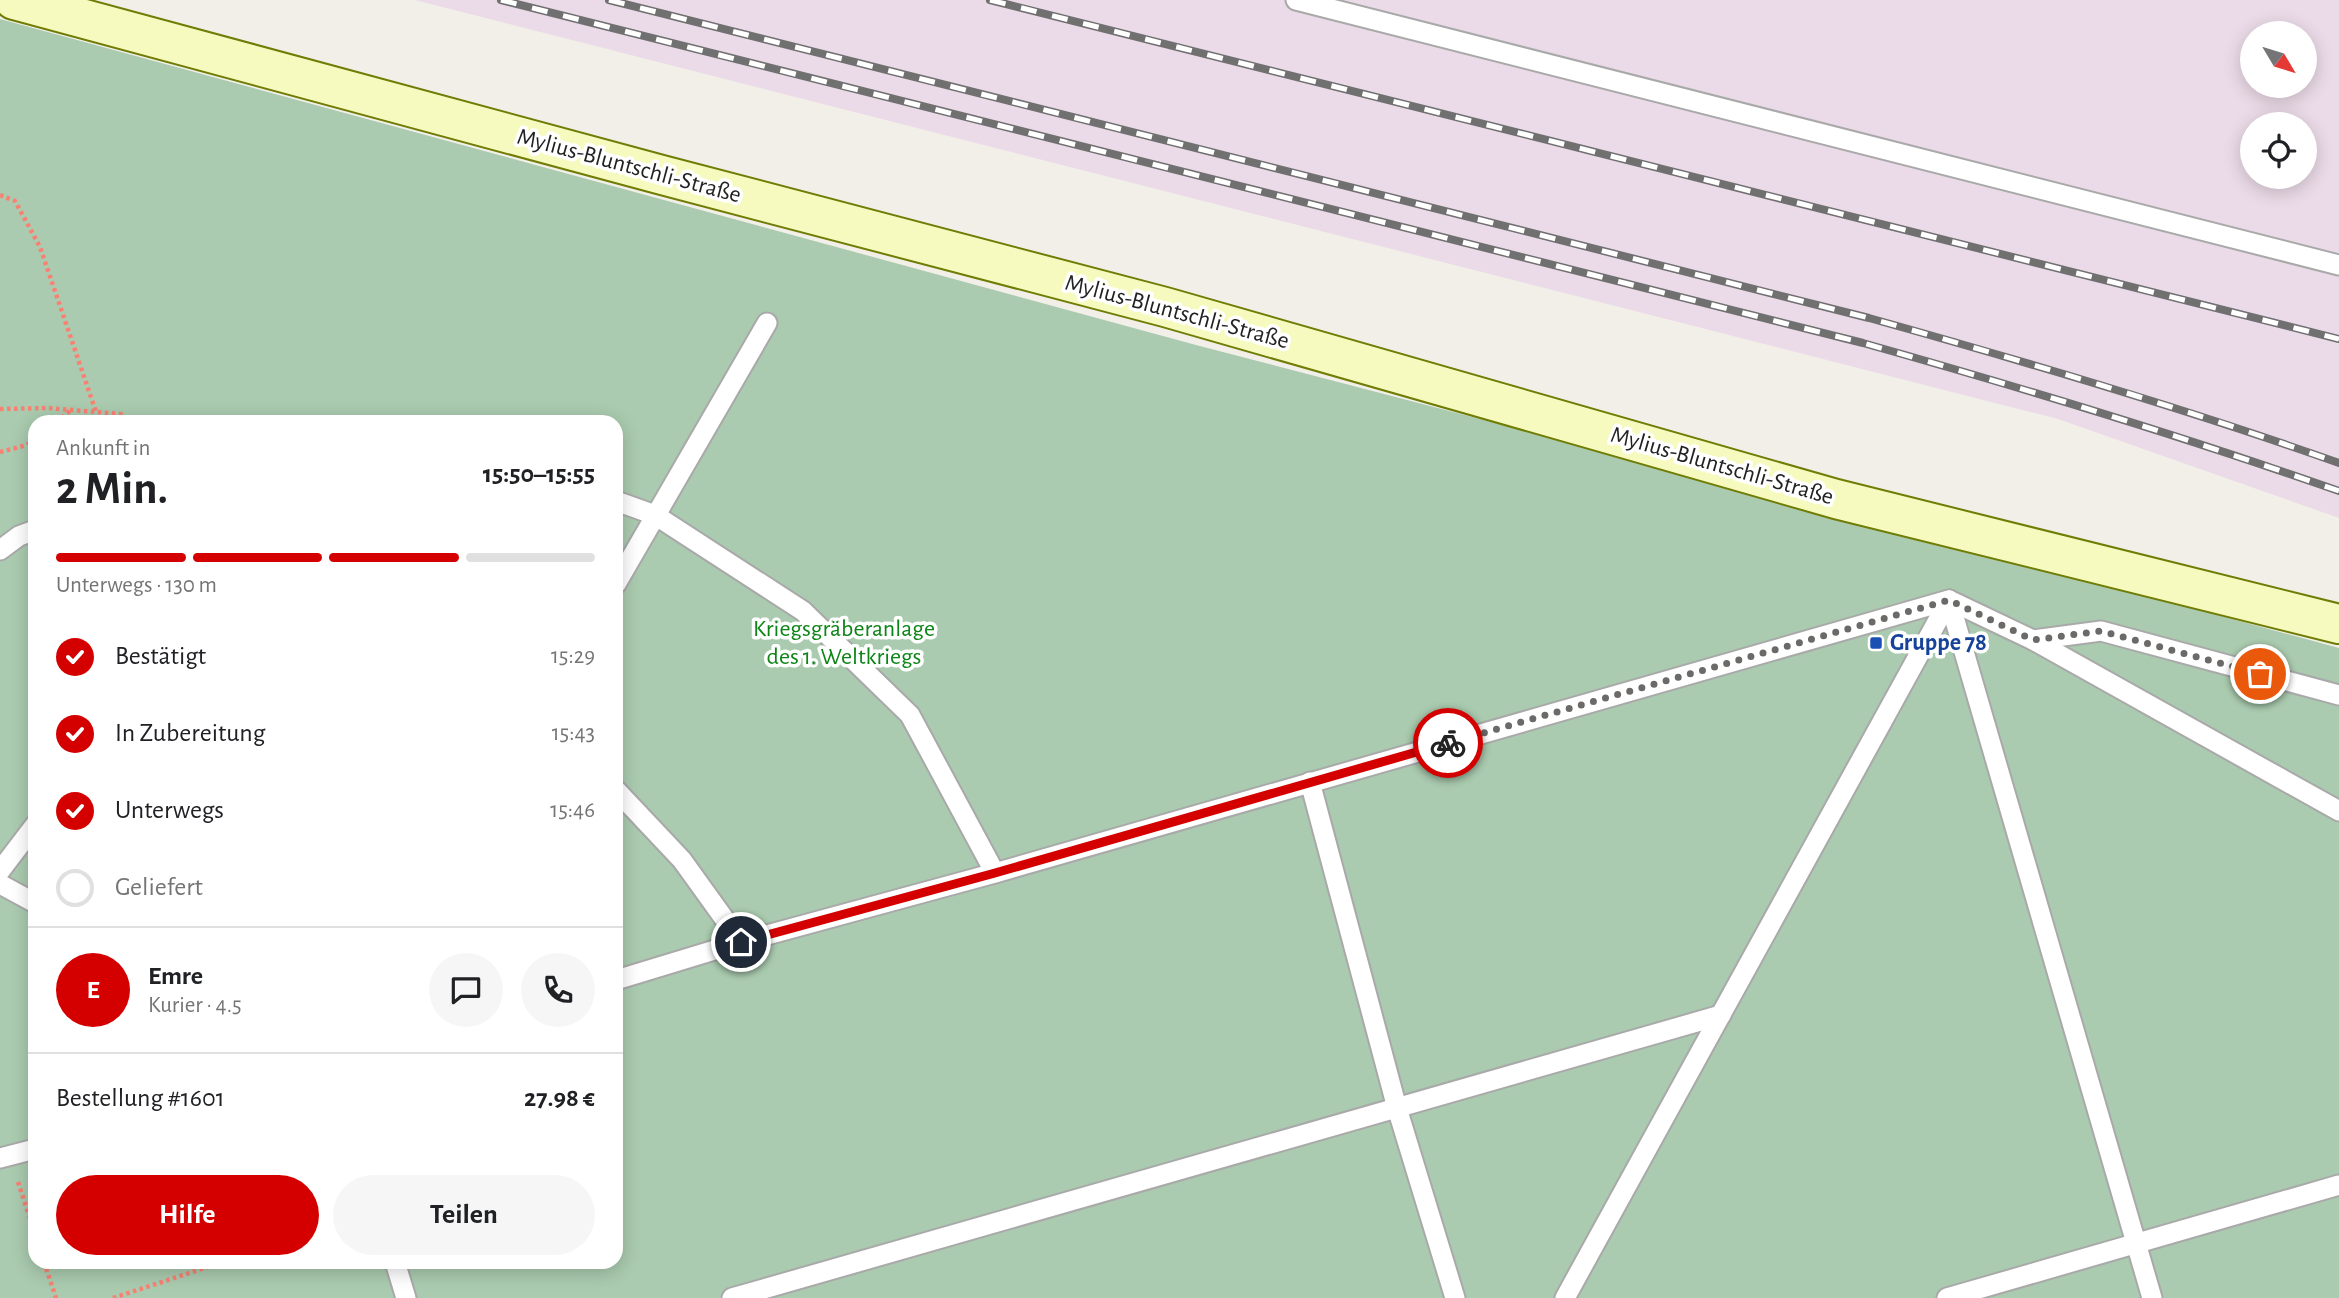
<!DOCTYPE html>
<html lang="de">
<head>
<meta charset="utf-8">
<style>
	body { margin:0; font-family:"Alegreya Sans",sans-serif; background:#f6f6f6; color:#202124; height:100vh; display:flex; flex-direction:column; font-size:26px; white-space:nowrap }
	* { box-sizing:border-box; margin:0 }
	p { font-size:23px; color:#757577 }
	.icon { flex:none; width:38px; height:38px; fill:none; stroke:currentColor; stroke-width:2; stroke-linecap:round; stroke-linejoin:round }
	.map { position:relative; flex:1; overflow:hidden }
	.drawer { position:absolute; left:28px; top:415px; width:595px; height:854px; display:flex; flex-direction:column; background:#fff; border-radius:21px; box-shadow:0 4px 18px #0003 }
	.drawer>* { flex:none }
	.needle { width:46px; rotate:128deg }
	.buttons { position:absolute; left:2240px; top:21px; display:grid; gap:14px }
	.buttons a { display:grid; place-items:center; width:77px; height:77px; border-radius:50%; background:#fff; box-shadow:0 4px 18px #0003; font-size:35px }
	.pin { position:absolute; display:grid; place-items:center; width:60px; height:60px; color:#fff; margin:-30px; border:4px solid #fff; border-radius:50%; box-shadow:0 2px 7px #0007 }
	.courier { position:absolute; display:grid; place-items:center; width:70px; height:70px; margin:-35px; border:5px solid #d40000; border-radius:50%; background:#fff; color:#222; box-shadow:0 2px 9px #0007 }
	.head em { font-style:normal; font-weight:700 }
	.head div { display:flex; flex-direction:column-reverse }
	.head { display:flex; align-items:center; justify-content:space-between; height:119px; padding:0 28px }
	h1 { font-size:46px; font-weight:700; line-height:52px }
	.bar { display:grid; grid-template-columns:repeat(4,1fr); gap:10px 7px; align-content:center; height:84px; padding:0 28px }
	.bar i { height:9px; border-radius:5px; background:#e0e0e0 }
	.bar .selected { background:#d40000 }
	.bar p { grid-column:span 4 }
	.line { display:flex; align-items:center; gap:18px; padding:0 28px; border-top:2px solid #e0e0e0 }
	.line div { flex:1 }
	.round { display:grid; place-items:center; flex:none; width:74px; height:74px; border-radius:37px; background:#f6f6f6 }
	ol { padding:0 28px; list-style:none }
	li { display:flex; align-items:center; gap:21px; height:77px }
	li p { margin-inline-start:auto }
	li .icon { padding:7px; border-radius:50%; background:#d40000; color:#fff; stroke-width:4 }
	li:last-child { color:#757577 }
	li i { width:38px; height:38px; border:4px solid #e0e0e0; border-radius:50% }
	.primary-button { display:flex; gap:14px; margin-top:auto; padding:14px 28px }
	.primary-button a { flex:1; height:80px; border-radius:42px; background:#d40000; color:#fff; font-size:28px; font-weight:700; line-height:80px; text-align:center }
	.primary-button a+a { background:#f6f6f6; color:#202124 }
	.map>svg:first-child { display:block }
</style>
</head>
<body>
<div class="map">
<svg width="2339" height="1298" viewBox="0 0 2339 1298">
	<rect width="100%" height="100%" fill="#f2efe9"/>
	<path fill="#ebdbe8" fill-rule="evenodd" d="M415,0H2339V518L2058,419ZM2252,33H2305V86H2252ZM2252,124H2305V177H2252Z"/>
	<path fill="#aacbaf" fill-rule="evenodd" d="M0,19L1196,345L1879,523L2339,648V1298H0ZM35,422H616V1262H35Z"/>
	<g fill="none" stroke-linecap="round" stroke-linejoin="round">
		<defs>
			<g id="lane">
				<path d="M1296,0L2339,265"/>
				<path d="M616,501L655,515L803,611L910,715L995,873"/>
				<path d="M0,550L19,536L35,530"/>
				<path d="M616,584L767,323"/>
				<path d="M1949,600L2152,1298"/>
				<path d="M2033,640L2101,631L2339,695"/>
				<path d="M1310,782L1397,1108L1455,1298"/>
				<path d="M616,790L682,860L741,942"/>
				<path d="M0,871L35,825"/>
				<path d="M0,884L35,903"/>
				<path d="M616,980L741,942L995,873L1949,600L2033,640L2339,811"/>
				<path d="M0,1158L35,1149"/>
				<path d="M395,1262L406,1298"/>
				<path d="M732,1298L1721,1015"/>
				<path d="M1565,1298L1949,600"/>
				<path d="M1947,1298L2339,1185"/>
			</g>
			<path id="secondary" d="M14,0L662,175L1165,307L1836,499L2339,624"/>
		</defs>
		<use href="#lane" stroke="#a9a9a9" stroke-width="23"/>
		<use href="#secondary" stroke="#707d05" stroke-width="42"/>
		<g stroke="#fa8072" stroke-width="4.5" stroke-dasharray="3.5 3.5" stroke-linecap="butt">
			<path d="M0,195L15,201L40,247L96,412"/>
			<path d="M0,409L48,408L121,414L125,422"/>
			<path d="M56,422L71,410"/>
			<path d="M0,452L27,445L35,438"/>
			<path d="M18,1182L35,1234"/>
			<path d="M44,1262L56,1298"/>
			<path d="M113,1298L223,1262"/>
		</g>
		<use href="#lane" stroke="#fff" stroke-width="19"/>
		<use href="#secondary" stroke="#f7fabf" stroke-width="38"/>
		<defs>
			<g id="rail">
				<path d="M501,0L1863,343C2023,388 2182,436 2339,491"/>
				<path d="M609,0L1869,318C2027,362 2184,408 2339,463"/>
				<path d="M990,0L2339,339"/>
			</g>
		</defs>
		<use href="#rail" stroke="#707070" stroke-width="8"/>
		<use href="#rail" stroke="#fff" stroke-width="5" stroke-dasharray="16" stroke-linecap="butt"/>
	</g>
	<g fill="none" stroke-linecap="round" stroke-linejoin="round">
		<path stroke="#6b6a68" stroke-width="7" stroke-dasharray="0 12.6" d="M1448,743L1949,600L2033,640L2101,631L2260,674"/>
		<path stroke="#d40000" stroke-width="9" d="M741,942L995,873L1448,743"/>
	</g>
	<rect fill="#1a4fb4" stroke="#fff" stroke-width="2.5" x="1869" y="636" width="14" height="14" rx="3.5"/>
	<g text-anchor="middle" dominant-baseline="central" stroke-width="7" stroke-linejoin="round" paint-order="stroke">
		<g font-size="24" fill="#222" stroke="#fff">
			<text transform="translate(629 166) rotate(15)">Mylius-Bluntschli-Straße</text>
			<text transform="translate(1177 312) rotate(15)">Mylius-Bluntschli-Straße</text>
			<text transform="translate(1722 466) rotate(16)">Mylius-Bluntschli-Straße</text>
		</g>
		<g font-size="24" fill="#0c8416" stroke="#fff">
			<text x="844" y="629">Kriegsgräberanlage<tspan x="844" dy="28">des 1. Weltkriegs</tspan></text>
		</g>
		<g font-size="24" font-weight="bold" fill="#164399" stroke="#fff" text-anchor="start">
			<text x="1890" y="643">Gruppe 78</text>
		</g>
	</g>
</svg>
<div class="buttons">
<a><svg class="needle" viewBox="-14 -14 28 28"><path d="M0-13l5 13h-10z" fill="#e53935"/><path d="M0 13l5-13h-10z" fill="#757577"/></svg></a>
<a><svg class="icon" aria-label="locate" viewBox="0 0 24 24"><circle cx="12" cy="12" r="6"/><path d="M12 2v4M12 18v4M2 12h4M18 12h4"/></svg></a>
</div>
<div class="pin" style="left:2260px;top:674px;background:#ea580c"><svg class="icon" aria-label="bag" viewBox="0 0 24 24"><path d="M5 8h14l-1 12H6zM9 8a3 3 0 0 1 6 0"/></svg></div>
<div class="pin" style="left:741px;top:942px;background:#1f2937"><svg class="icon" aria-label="home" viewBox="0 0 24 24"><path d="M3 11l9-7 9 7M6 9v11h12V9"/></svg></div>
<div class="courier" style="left:1448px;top:743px"><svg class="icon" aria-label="bike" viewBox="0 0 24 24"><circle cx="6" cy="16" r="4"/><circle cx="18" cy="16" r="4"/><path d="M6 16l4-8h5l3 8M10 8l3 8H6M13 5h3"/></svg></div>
<section class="drawer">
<div class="head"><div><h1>2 Min.</h1><p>Ankunft in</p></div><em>15:50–15:55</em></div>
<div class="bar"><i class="selected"></i><i class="selected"></i><i class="selected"></i><i></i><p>Unterwegs · 130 m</p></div>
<ol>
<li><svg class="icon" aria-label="check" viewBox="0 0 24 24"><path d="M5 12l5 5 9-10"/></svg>Bestätigt<p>15:29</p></li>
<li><svg class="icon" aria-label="check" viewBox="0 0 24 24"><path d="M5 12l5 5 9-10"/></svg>In Zubereitung<p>15:43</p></li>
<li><svg class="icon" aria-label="check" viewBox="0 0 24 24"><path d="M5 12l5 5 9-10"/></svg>Unterwegs<p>15:46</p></li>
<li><i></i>Geliefert</li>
</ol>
<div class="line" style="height:126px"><b class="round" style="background:#d40000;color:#fff">E</b><div><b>Emre</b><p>Kurier · 4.5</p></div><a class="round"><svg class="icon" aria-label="chat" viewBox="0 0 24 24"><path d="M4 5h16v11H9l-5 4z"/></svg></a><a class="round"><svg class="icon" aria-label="phone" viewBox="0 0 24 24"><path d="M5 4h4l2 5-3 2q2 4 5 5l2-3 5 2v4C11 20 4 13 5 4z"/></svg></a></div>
<div class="line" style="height:91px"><div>Bestellung #1601</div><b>27.98 €</b></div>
<div class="primary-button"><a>Hilfe</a><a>Teilen</a></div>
</section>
</div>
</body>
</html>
